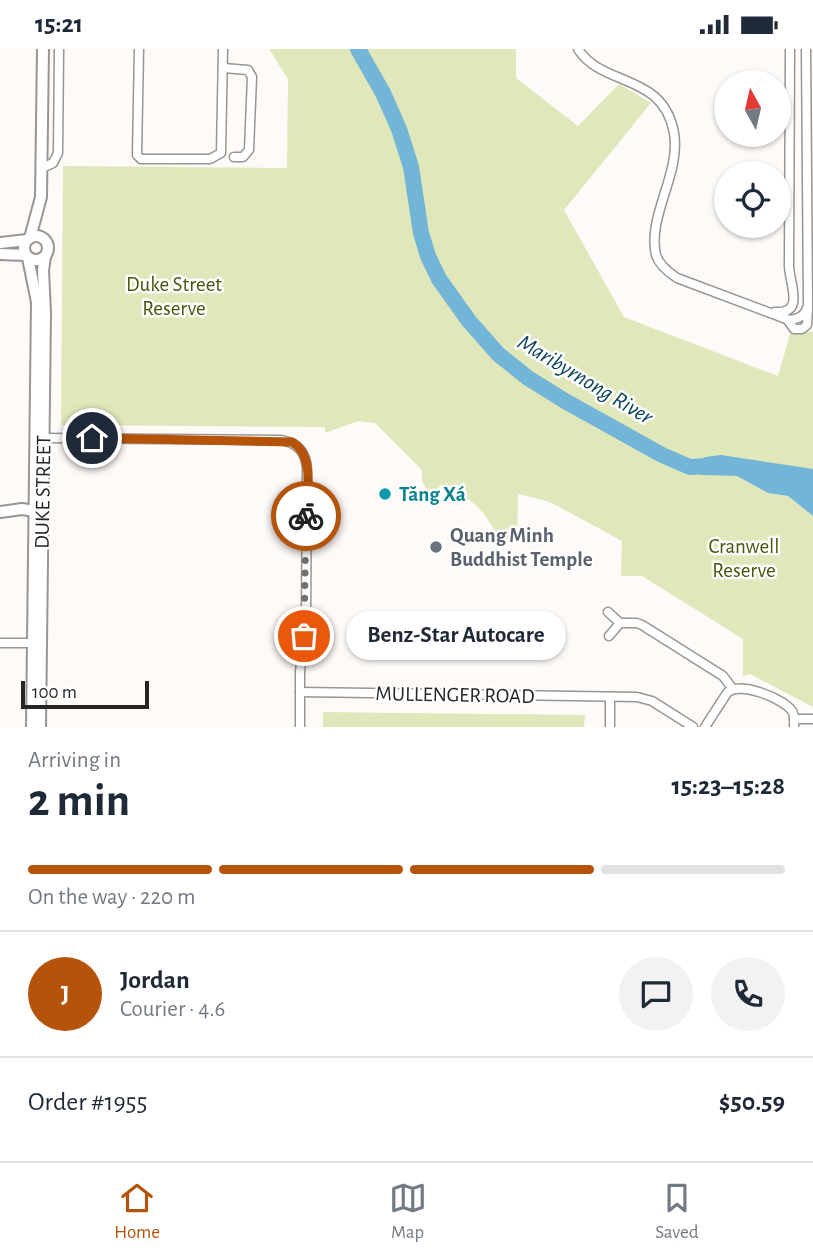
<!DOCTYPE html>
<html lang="en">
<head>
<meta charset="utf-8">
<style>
	body { margin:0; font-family:"Alegreya Sans",sans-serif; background:#f2f2f3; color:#1f2937; height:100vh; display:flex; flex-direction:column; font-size:26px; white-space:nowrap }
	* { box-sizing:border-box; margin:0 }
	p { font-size:23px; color:#747a83 }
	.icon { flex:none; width:38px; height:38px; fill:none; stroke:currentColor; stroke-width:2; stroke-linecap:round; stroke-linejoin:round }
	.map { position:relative; height:678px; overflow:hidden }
	.details { display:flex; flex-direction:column; background:#fff; flex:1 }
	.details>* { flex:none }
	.needle { width:46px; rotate:352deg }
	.controls { position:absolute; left:714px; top:21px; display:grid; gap:14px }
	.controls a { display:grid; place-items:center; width:77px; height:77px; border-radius:50%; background:#fff; box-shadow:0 2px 5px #0004; font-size:35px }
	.scale { position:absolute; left:21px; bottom:18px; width:128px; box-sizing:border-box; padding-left:7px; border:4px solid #262523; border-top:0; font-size:19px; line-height:24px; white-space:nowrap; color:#262523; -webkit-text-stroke:5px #fff; paint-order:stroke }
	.pin { position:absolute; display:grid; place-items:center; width:60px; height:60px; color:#fff; margin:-30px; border:4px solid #fff; border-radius:50%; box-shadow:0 2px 7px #0007 }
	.courier { position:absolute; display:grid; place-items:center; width:70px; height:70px; margin:-35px; border:5px solid #b45309; border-radius:50%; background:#fff; color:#222; box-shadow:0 2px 9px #0007 }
	.bubble { position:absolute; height:49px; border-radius:24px; background:#fff; box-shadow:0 2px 5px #0004; font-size:23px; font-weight:700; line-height:49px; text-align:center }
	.head em { font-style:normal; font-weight:700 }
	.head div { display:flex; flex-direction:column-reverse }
	.head { display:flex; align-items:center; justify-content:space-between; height:119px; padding:0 28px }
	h1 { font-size:46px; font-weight:700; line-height:52px }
	.bar { display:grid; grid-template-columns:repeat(4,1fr); gap:10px 7px; align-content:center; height:84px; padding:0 28px }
	.bar i { height:9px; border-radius:5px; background:#e0e1e3 }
	.bar .current { background:#b45309 }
	.bar p { grid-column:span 4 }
	.line { display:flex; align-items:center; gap:18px; padding:0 28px; border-top:2px solid #e0e1e3 }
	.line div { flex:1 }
	.round { display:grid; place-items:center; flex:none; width:74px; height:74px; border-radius:37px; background:#f2f2f3 }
	.status { display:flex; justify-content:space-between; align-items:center; height:49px; padding:0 35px; background:#fff; direction:ltr }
	.status svg { height:19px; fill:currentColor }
	.tabs { display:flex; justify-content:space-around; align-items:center; height:98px; border-top:2px solid #e0e1e3; background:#fff; font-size:19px; color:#747a83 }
	.tabs a { display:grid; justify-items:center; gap:4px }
	.tabs .current { color:#b45309 }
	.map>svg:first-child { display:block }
</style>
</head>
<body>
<div class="status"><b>15:21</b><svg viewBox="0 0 49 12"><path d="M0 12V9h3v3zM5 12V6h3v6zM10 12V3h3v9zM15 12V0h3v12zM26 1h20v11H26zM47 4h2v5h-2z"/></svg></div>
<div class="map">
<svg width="813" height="678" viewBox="0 0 813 678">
	<rect width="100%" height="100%" fill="#fefaf7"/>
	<g fill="#e0e8bb">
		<path d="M269,0H516V29L578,77L619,35L651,54L564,161L624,268L778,327L791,282L813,283V438L762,419L701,426L737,427L768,444L788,447L813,467V658L750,625L743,627V590L642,527H621L622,492L550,453L518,445L517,492L499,491C488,464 469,445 440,436L437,443H428L422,432V421L375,374L358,372L325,384V378L61,376L63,117L287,119L288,30Z"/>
		<path d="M323,663L585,666L584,678H323Z"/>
	</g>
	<path fill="#73b5d6" d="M721,406L813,420V467L788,447L768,444L737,427L701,426L690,418L705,408Z"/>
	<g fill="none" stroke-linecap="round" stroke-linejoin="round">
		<path stroke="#73b5d6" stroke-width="16" d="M358,0L383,44L399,80L411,118L421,184L428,207L439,230L469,272L498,305L528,329L565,352L662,406L690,418L710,417"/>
		<defs>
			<g id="minor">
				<path d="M139,0L137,106L141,110H210L221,104L223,0"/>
				<path d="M578,0C603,39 663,23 674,84C681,125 647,167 656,206C659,216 668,223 677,229L789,271C799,270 805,267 808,256L806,0"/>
				<path d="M223,19L248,21L252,28L249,101L243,108H234"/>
				<path d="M42,119L53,114L58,104L59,0"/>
				<path d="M775,263C805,265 790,237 789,217L790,0"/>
				<path d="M787,270L794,280H802L807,276L808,259"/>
				<path d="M40,389L281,391C298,394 306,403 307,420L306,566L300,623V678"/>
				<path d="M608,563L620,574L609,587"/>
				<path d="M620,574H637L642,576L723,627L732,639"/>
				<path d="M0,594H38"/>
				<path d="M300,643L637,648L652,652L693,678"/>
				<path d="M794,670H813"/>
				<path d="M610,678V648"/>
				<path d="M705,678L727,644C739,631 784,650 792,662C795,666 794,673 794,678"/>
			</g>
			<g id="tertiary">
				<circle cx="36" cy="199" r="12"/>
				<path d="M30,189L41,148L43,0"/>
				<path d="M0,194L27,191"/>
				<path d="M0,205L26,206"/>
				<path d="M28,209L37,253L32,678"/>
				<path d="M0,463L22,460L40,463"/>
				<path d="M40,678L45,264L43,221L45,208"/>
			</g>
		</defs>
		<use href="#minor" stroke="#999592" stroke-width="11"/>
		<use href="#tertiary" stroke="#999592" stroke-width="14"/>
		<use href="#minor" stroke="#fff" stroke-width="8"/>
		<use href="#tertiary" stroke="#fff" stroke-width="10"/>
	</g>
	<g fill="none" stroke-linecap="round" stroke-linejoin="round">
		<path stroke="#72706d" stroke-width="7" stroke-dasharray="0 12.6" d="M304,587L306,467"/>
		<path stroke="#b45309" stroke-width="9" d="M92,389L292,393C315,406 307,444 306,467"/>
	</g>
	<circle fill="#0f9aa8" stroke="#fff" stroke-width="2.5" cx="385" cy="445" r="7"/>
	<circle fill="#6b7280" stroke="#fff" stroke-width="2.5" cx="436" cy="498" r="7"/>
	<g text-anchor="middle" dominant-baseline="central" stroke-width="5" stroke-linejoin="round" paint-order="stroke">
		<g font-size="21" fill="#4d540d" stroke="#fff">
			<text x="174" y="235">Duke Street<tspan x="174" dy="24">Reserve</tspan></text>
			<text x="744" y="497">Cranwell<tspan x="744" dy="24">Reserve</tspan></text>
		</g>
		<g font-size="21" fill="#262523" stroke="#fff">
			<text transform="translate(43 443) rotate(-89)">DUKE STREET</text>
			<text transform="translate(455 646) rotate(1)">MULLENGER ROAD</text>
		</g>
		<g font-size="21" font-weight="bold" fill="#0d838f" stroke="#fff" text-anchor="start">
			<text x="399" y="445">Tăng Xá</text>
		</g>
		<g font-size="21" font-weight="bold" fill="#5b616d" stroke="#fff" text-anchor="start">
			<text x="450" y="486">Quang Minh<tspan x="450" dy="24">Buddhist Temple</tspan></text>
		</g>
		<g font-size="23" font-style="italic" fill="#0c445b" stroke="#fff">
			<text transform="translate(585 331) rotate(31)">Maribyrnong River</text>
		</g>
	</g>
</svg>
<div class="controls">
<a><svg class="needle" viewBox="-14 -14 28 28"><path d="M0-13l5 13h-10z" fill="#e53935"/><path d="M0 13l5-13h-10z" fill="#747a83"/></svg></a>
<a><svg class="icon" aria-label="locate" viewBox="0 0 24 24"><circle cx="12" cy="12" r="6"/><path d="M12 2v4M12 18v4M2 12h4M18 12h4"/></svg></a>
</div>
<div class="scale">100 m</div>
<div class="pin" style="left:304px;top:587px;background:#ea580c"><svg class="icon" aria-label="bag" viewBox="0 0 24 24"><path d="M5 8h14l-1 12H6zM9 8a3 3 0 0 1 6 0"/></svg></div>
<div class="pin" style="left:92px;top:389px;background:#1f2937"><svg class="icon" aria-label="home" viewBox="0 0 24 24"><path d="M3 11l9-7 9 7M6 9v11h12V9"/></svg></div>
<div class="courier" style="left:306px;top:467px"><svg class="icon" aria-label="bike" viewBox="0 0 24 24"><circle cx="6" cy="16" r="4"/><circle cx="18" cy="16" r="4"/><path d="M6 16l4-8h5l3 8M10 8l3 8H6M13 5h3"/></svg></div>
<div class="bubble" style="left:346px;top:562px;width:220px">Benz-Star Autocare</div>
</div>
<section class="details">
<div class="head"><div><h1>2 min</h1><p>Arriving in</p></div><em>15:23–15:28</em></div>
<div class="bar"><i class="current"></i><i class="current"></i><i class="current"></i><i></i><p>On the way · 220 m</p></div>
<div class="line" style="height:126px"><b class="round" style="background:#b45309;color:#fff">J</b><div><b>Jordan</b><p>Courier · 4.6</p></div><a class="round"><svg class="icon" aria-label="chat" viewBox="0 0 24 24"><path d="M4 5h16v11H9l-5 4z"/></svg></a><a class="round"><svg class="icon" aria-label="phone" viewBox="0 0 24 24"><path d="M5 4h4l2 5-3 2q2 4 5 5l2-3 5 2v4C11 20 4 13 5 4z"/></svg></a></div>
<div class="line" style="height:91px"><div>Order #1955</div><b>$50.59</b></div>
</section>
<nav class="tabs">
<a class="current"><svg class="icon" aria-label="home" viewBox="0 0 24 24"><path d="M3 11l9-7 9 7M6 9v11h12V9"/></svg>Home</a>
<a><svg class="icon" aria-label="map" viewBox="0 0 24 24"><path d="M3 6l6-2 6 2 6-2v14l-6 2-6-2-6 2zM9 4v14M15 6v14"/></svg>Map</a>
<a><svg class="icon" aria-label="saved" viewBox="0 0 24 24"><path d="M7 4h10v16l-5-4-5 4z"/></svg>Saved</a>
</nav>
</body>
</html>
